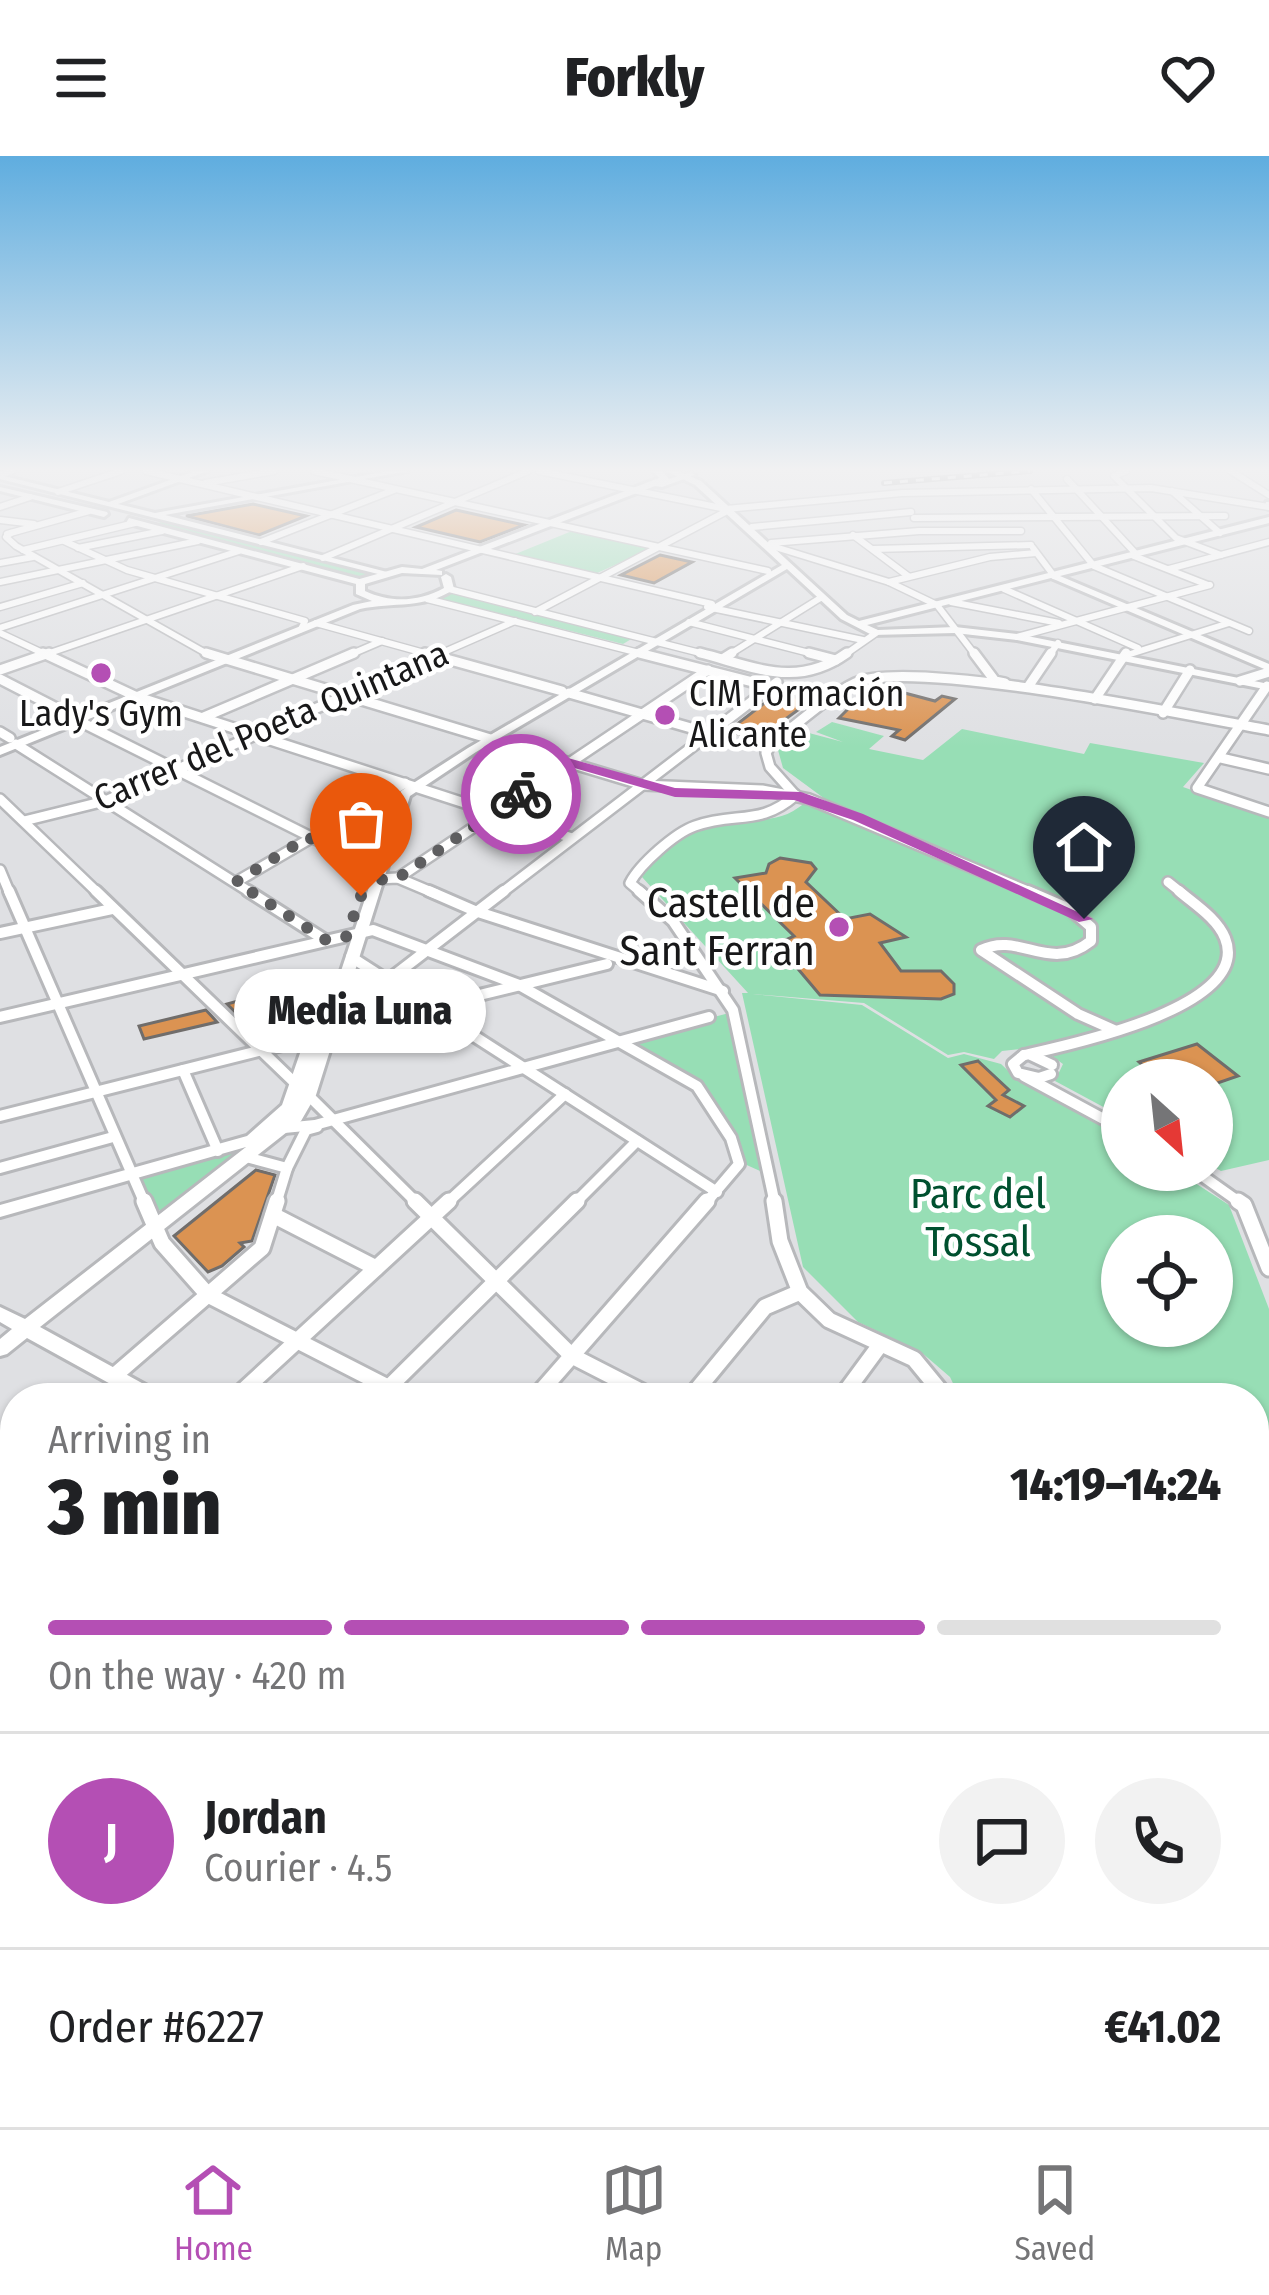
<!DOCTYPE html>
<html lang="en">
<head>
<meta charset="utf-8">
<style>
	body { margin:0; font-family:"Fira Sans Condensed",sans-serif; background:#f2f2f2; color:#202124; height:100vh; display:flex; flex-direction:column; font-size:45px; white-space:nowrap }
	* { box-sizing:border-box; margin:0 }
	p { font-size:39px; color:#757577 }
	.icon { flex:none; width:66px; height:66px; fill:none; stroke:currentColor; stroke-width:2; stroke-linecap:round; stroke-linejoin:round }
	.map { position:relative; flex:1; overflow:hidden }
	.panel { position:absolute; left:0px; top:1227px; width:1269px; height:744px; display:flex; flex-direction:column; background:#fff; border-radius:48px 48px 0 0; box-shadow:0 3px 9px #0004 }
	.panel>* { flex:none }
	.needle { width:78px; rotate:153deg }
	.tools { position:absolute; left:1101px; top:903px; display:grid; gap:24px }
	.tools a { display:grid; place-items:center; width:132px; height:132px; border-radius:50%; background:#fff; box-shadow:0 3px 9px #0004; font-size:60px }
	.pin { position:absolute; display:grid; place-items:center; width:102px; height:102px; color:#fff; margin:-123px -51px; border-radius:50% 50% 50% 0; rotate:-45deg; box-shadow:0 0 12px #0007 }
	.pin .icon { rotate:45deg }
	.courier { position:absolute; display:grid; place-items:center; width:120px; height:120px; margin:-60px; border:9px solid #b44fb4; border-radius:50%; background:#fff; color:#222; box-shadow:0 3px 15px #0007 }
	.bubble { position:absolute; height:84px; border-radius:42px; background:#fff; box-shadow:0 3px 9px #0004; font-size:39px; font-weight:800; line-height:84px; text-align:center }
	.overview em { font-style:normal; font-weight:800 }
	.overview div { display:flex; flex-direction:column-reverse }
	.overview { display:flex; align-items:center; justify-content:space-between; height:204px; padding:0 48px }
	h1 { font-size:78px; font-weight:800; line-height:90px }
	.bar { display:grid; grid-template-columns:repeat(4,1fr); gap:18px 12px; align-content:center; height:144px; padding:0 48px }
	.bar i { height:15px; border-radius:9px; background:#e0e0e0 }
	.bar .on { background:#b44fb4 }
	.bar p { grid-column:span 4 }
	.line { display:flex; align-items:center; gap:30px; padding:0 48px; border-top:3px solid #e0e0e0 }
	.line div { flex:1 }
	.round { display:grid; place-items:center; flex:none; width:126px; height:126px; border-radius:63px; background:#f2f2f2 }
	header { display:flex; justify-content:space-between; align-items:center; height:156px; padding:0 48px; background:#fff; font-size:54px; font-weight:800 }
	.tabs { display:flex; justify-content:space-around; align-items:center; height:168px; border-top:3px solid #e0e0e0; background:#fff; font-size:33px; color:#757577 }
	.tabs a { display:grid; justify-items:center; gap:6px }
	.tabs .on { color:#b44fb4 }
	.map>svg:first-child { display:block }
</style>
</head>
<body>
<header><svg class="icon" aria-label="menu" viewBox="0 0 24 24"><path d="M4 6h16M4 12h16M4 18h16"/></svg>Forkly<svg class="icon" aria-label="heart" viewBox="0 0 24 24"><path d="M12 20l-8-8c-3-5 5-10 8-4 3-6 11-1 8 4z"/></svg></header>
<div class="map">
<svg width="1269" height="1971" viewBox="0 0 1269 1971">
	<rect width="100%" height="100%" fill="#dfe0e3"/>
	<g fill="#97deb5" fill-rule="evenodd">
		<path d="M164,365L371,416V418L357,422L152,369Z"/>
		<path d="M572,375L648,391L650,393L595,418L513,399Z"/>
		<path d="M452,437L633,482L623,488L437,442Z"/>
		<path d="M832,566L884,580L869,593L923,604L962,573L1084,598L1090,587L1204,607L1183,631L1269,661V1004L1221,1015L1212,1010V924H1122V961L1055,925L1063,908L1039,891L1002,895L994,903L964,896L948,899L864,847L753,838L862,849L948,902L964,898L1001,908L1018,924L1038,929L1122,980V1014H1175L1229,1049L1269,1153V1499L1254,1491V1242H960L950,1221L921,1196L858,1166L803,1111L742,837H748L642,721C658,698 691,672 720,666C758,658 777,673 809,643H825L783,612L778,594L809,577L843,586L816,576ZM1122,1080H1212V1170H1122Z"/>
		<path d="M733,856L771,1020L731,1002C731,941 668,912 622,885Z"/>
		<path d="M243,993L164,1055L150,1052L141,1029L143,1022Z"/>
	</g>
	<g fill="#db9352" stroke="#706d6b" stroke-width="3">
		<path d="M253,348L306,360L259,379L186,360Z"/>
		<path d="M456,354L524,369L480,386L416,371Z"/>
		<path d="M660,399L692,406L654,427L621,419Z"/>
		<path d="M882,531L935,545L942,540L955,543L905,584L892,580L899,574L839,562L862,539Z"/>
		<path d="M785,537L809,546L758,583L728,575L771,542Z"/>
		<path d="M780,702L811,707L816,713L806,726L845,763L870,758L906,781L880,787L901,815H941L954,828V838L941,843L820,839L777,788L794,780L735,722L766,717L769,708Z"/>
		<path d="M304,827L311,842L271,852L273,856L245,866L227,848Z"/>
		<path d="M206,854L217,866L144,883L139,870Z"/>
		<path d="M1197,888L1238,920L1212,929V924H1135L1149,915L1139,906Z"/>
		<path d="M978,905L1009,934L1003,939L1024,950L1010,961L988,950L996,944L961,909Z"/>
		<path d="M256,1014L275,1019L252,1085L240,1087L244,1091L222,1110L208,1116L174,1080Z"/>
		<path d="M15,1298V1390L0,1368V1342L12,1334L0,1327V1311Z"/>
	</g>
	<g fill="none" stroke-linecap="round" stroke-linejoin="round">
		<defs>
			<g id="street-far4">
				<path d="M146,315L712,448"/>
				<path d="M314,315L768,415"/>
				<path d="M539,315L726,353L902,337L1151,332L1269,351"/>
				<path d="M1126,315L1114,320L1176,382L1221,399"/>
				<path d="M1231,315L1269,339"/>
				<path d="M0,319L12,315"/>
				<path d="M1067,323L1137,399"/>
				<path d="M205,327L274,315"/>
				<path d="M1031,333L1094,410L1249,475"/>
				<path d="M1172,335L1220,377"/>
				<path d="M58,336L121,315"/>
				<path d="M0,351L30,341"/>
				<path d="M914,362L1225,360"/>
				<path d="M0,364L34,368"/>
				<path d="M752,371L911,356"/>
				<path d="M11,377L6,381L16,390L211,500"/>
				<path d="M7,378L89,355"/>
				<path d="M853,379L908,420"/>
				<path d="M64,385L127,414L305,465L301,473"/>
				<path d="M261,386L394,334"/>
				<path d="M771,387L919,375H1021"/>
				<path d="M772,390L889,426L937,449L976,500"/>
				<path d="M78,392L162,375"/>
				<path d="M1033,392L1054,420"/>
				<path d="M873,393L1031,389"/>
				<path d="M23,394L135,367"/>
				<path d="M1134,400L1208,429"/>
				<path d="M323,402L528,315"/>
				<path d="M0,407L33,401"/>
				<path d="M1169,413L1269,386"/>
				<path d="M0,426L198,385"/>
				<path d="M889,426L990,401L1036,397"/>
				<path d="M449,433L712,500"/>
				<path d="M1004,433L1138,492"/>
				<path d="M427,443L651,500"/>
				<path d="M951,446L1059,467"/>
				<path d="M0,451L83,427"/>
				<path d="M707,451L863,484"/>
				<path d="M535,456L727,355"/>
				<path d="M689,466L821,500"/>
				<path d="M316,467L435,500"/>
				<path d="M0,472L239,395"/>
				<path d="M0,477L49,500"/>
				<path d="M1017,481L1210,429"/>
				<path d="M41,500L303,410"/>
				<path d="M347,500L382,485"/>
				<path d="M435,500L515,465"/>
				<path d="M727,500L822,441"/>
				<path d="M843,500L876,477"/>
				<path d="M1049,500L1058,487"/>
				<path d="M1124,500L1229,467"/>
			</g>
			<g id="street-far3">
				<path d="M43,497L135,540L572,682"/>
				<path d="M206,497L643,629L762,634L809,643L1035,738"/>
				<path d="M425,497L562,535"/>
				<path d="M639,497L772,531"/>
				<path d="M700,497C756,511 796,533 847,497"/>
				<path d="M809,497L836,504"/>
				<path d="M974,497L995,525L1005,527"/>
				<path d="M724,502L732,497"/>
				<path d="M0,514L49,497"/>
				<path d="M0,523L70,559"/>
				<path d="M1240,525L1269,516"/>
				<path d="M1267,530L1197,632L1269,656"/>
				<path d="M1028,531L1051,497"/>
				<path d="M569,537L712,578"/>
				<path d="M1095,543L1126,497"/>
				<path d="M1163,557L1190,514"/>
				<path d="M204,561L354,497"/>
				<path d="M77,564L371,711L377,723L398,722L436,738"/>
				<path d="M0,576L10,582"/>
				<path d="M16,588L253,738"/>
				<path d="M1221,602L1269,613"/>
				<path d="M795,639L770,611L766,597L772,587C798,568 826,541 855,527C909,501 1196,561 1269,574"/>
				<path d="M0,643L99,738"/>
				<path d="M24,665L105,645L442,497"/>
				<path d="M0,714L10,738"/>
				<path d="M398,722L708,514"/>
				<path d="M236,726L405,627"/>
				<path d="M1168,726L1183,738"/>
				<path d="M500,738L777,526"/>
				<path d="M643,738L630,727C640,708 675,677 695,670C736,655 759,671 796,639"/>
			</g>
			<g id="street-far2">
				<path d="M9,735L145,1048"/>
				<path d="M96,735L297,929"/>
				<path d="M248,735L325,784"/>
				<path d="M429,735L475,755L723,835"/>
				<path d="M639,735L673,765L733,854L775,1048"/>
				<path d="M1028,735L1070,753L1091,771V785C1049,818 1020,775 981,794L1078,858L1114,874"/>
				<path d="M0,777L112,753"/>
				<path d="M351,801L717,1036"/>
				<path d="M387,825L504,735"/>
				<path d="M0,861L373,774L519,829L697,930L731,982L739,1008L705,1048"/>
				<path d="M327,876L607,808"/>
				<path d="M1024,899C1068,889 1253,851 1225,782C1217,762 1194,748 1179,735"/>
				<path d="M1024,899L1013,908L1018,917L1039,922L1051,918"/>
				<path d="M1031,899L1052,909"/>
				<path d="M183,914L218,995"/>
				<path d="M1024,920L1122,973"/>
				<path d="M308,939L418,1048"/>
				<path d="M0,960L314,881"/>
				<path d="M284,972L315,969L709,861"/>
				<path d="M246,1001L287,1012L276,1048"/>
				<path d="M0,1012L113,981"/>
				<path d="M287,1012L306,974L317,971"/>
				<path d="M1194,1014L1242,1048"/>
				<path d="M446,1048L565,938"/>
				<path d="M574,1048L637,985"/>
			</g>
			<g id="street-far1">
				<path d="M144,1045L162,1087L208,1139L409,1242"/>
				<path d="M415,1045L572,1200L654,1242"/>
				<path d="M774,1045L780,1085L800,1136L829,1164L914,1203L946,1242"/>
				<path d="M1238,1045L1244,1049L1269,1112"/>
				<path d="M273,1059L376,1112"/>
				<path d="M114,1220L262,1092L277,1045"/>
				<path d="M235,1242L449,1045"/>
				<path d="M378,1242L577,1045"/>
				<path d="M535,1242L707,1045"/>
				<path d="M690,1242L765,1151L800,1136"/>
				<path d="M841,1242L880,1189"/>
			</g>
			<g id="street">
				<path d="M1254,1514L1269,1521"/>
				<path d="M0,1689L15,1683"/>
				<path d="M1254,1703L1269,1711"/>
				<path d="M0,1909L15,1902"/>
				<path d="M558,1956L565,1971"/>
				<path d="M820,1956L829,1971"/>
				<path d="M257,1971L280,1956"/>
				<path d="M1071,1971L1077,1956"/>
			</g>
			<g id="secondary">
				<path d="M195,315H208L118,348L155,357L388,315H408L165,359L387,416L382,419L0,323V319L109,346Z"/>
				<path d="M666,315H678L701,325L847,459L859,465L1269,361V367L1060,420L1269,508V515L1051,422L867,469L878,474L955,471L1017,478L1269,528V534L1017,484L955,477L872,479L841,463L787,413L476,596L410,640L316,939L301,965L40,1171L160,1237L163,1242H136L27,1182L7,1198L0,1200V1183L12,1173L0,1166V1151L25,1163L246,991L0,1061V1049L247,980L282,949L307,877L315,872L321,875L401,635L468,592L782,409L695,329Z"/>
				<path d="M0,331L107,356L108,358L104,361L0,335Z"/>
				<path d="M1266,346H1269V353L1265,351Z"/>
				<path d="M129,362L363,424L365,426L360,429L126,367Z"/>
				<path d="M0,1467L8,1470L15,1490V1544L7,1540L0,1521Z"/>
				<path d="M1254,1843L1269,1850V1879L1254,1872Z"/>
				<path d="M115,1956H143L148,1971H118Z"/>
			</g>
			<path id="primary" d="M653,315H662L669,323L691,316L695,319L662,331L655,330L436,414L442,415V419L402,417L365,428V435C391,447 418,446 444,432L441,421L446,418L451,421L454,433C426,453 393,446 360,453L0,599V591L353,449L372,445L356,438V424L402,411L422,413L659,322Z"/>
		</defs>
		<use href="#street-far4" stroke="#b7b8bb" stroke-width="9"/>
		<use href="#street-far3" stroke="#b7b8bb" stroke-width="14"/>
		<use href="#street-far2" stroke="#b7b8bb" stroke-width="16"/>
		<use href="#street-far1" stroke="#b7b8bb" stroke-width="21"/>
		<use href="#street" stroke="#b7b8bb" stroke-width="24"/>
		<use href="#secondary" stroke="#b7b8bb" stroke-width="6"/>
		<use href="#primary" stroke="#b7b8bb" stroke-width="6"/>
		<use href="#street-far4" stroke="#fff" stroke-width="6"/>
		<use href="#street-far3" stroke="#fff" stroke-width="9"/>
		<use href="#street-far2" stroke="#fff" stroke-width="10"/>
		<use href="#street-far1" stroke="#fff" stroke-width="15"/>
		<use href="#street" stroke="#fff" stroke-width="18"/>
		<use href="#secondary" fill="#fff" fill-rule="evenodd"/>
		<use href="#primary" fill="#fff" fill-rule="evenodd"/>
		<defs>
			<path id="rail" d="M884,327L1030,315"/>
		</defs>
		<use href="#rail" stroke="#6e6e70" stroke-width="6"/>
		<use href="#rail" stroke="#fff" stroke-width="3" stroke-dasharray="8" stroke-linecap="butt"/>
	</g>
	<linearGradient id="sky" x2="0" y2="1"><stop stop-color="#5faddf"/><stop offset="0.53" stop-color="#f1f1f2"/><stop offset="1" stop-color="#f1f1f2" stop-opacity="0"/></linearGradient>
	<rect width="1269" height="591" fill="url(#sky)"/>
	<path fill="#b44fb4" d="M568,602L675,632L801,636L863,658L1093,763L1079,766L853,664L794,644L675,641L571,611L526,641H516V635Z"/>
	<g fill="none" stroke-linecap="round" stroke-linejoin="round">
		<path stroke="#5e5e60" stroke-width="12" stroke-dasharray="0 21.6" d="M361,740L346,781L326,784L236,726L308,681L371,711L376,724L398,722L521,638"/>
	</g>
	<g fill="#b44fb4" stroke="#fff" stroke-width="4.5">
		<circle cx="101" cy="517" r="12"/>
		<circle cx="665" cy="559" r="12"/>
		<circle cx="839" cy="771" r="12"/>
	</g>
	<g text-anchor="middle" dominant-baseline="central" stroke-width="9" stroke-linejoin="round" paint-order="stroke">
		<g font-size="36" fill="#181819" stroke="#fff" text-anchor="start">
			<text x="689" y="538">CIM Formación<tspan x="689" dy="41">Alicante</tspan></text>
			<text x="101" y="558" text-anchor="middle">Lady's Gym</text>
		</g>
		<g font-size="36" fill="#181819" stroke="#fff">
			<text transform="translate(271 570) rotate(-23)">Carrer del Poeta Quintana</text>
		</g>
		<g font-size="42" fill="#181819" stroke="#fff" text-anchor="end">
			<text x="815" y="747">Castell de<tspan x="815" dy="48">Sant Ferran</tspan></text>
		</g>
		<g font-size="42" fill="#00502f" stroke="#fff">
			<text x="978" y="1038">Parc del<tspan x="978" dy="48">Tossal</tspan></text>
		</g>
	</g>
</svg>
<div class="tools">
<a><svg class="needle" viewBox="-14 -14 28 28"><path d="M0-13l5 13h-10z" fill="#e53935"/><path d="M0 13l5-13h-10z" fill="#757577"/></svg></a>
<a><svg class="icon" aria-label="locate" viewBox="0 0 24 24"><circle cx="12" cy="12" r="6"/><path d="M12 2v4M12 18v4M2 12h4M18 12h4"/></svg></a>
</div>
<div class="pin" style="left:361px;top:740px;background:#ea580c"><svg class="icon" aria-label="bag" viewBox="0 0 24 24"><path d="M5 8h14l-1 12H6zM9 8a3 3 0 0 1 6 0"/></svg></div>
<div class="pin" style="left:1084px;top:763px;background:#1f2937"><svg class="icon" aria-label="home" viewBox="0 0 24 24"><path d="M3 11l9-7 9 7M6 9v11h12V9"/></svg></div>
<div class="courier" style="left:521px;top:638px"><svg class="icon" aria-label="bike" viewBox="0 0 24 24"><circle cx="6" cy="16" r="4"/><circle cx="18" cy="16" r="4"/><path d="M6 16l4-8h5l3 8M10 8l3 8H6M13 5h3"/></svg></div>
<div class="bubble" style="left:234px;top:813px;width:252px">Media Luna</div>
<section class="panel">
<div class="overview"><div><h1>3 min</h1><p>Arriving in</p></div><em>14:19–14:24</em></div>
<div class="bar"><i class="on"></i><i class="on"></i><i class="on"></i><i></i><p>On the way · 420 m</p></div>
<div class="line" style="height:216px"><b class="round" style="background:#b44fb4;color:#fff">J</b><div><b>Jordan</b><p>Courier · 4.5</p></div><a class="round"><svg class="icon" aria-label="chat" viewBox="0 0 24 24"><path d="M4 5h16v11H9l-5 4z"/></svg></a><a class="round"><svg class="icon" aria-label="phone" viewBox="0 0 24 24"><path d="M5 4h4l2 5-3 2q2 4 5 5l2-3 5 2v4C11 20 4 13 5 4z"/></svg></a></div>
<div class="line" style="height:156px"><div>Order #6227</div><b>€41.02</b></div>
</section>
</div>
<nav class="tabs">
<a class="on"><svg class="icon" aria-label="home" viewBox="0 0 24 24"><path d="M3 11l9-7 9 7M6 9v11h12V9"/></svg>Home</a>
<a><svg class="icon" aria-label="map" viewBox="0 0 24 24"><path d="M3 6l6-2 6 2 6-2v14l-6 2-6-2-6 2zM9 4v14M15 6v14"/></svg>Map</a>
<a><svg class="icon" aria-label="saved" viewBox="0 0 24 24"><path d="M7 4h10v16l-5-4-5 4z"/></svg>Saved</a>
</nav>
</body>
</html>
